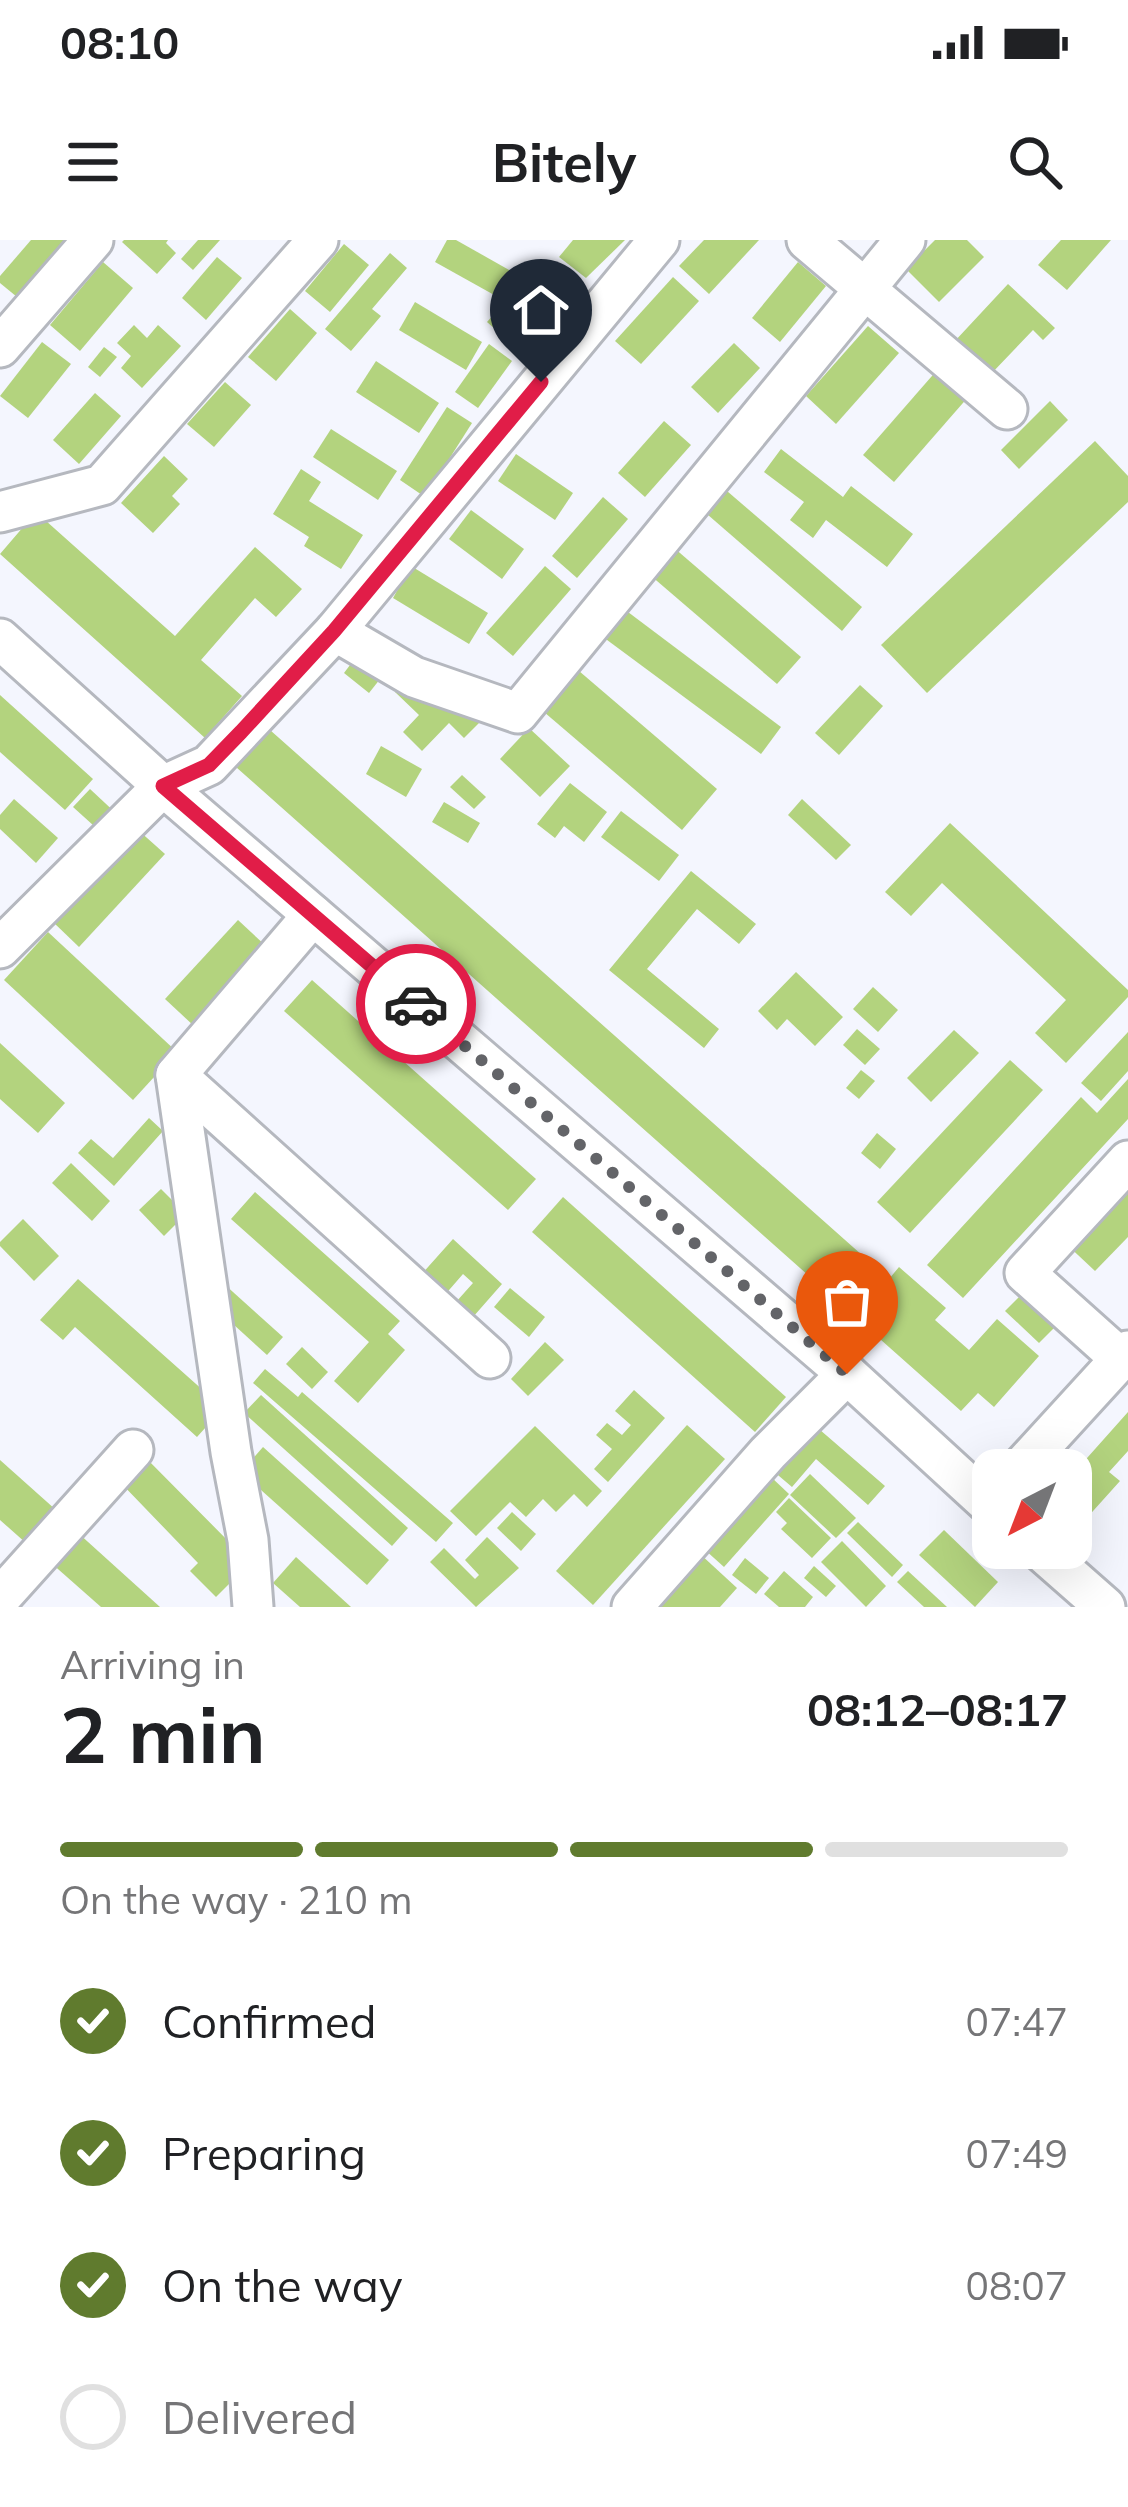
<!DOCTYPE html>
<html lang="en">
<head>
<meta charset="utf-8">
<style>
	body { margin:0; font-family:Mulish,sans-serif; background:#f2f2f2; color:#202124; height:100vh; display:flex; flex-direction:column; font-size:45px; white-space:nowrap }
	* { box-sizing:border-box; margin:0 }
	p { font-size:39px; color:#757577 }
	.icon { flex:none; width:66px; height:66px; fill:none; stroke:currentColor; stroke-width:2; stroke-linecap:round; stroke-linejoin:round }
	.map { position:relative; height:1367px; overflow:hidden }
	.sheet { display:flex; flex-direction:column; background:#fff; flex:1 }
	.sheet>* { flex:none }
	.needle { width:78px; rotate:222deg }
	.tools { position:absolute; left:972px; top:1209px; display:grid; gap:24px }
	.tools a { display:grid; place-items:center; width:120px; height:120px; border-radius:24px; background:#fff; box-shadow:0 12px 48px #0002; font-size:60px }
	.pin { position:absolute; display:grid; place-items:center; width:102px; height:102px; color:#fff; margin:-123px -51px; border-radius:50% 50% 50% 0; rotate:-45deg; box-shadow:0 0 12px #0007 }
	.pin .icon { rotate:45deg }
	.courier { position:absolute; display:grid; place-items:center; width:120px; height:120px; margin:-60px; border:9px solid #e11d48; border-radius:50%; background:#fff; color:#222; box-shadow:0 3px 15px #0007 }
	.head em { font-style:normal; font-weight:700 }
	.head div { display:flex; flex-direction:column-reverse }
	.head { display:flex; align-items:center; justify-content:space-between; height:204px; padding:0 60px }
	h1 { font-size:78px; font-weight:700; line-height:90px }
	.bar { display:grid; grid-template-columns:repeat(4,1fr); gap:18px 12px; align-content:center; height:144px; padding:0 60px }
	.bar i { height:15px; border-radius:9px; background:#e0e0e0 }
	.bar .current { background:#607b2e }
	.bar p { grid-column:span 4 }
	ol { padding:0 60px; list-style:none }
	li { display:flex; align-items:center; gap:36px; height:132px }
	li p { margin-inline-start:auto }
	li .icon { padding:12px; border-radius:50%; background:#607b2e; color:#fff; stroke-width:4 }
	li:last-child { color:#757577 }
	li i { width:66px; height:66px; border:6px solid #e0e0e0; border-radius:50% }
	.status { display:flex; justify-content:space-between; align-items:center; height:84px; padding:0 60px; background:#fff; direction:ltr }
	.status svg { height:33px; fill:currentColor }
	header { display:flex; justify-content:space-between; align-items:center; height:156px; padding:0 60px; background:#fff; font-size:54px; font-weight:700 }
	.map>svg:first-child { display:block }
</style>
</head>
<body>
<div class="status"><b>08:10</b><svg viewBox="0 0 49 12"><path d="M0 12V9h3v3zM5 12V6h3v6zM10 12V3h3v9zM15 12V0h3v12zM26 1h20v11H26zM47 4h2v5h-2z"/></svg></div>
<header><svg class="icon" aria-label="menu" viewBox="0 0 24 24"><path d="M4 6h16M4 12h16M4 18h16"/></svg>Bitely<svg class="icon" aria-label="search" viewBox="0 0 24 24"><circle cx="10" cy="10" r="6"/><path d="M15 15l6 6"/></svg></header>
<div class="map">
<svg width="1128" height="1367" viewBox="0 0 1128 1367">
	<rect width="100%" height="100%" fill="#f4f6fe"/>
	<g fill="#b3d37e">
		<path d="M31,0H67L77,8L28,66L0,43V36Z"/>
		<path d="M124,0H168L166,3L176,13L157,34L122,2Z"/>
		<path d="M198,0H220L193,30L181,19Z"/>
		<path d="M447,0H456L511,31L496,56L435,22Z"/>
		<path d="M573,0H625L586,38L559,17Z"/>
		<path d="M704,0H759L709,54L679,26Z"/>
		<path d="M935,0H967L984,17L939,62L906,29Z"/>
		<path d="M1061,0H1111L1067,50L1038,25Z"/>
		<path d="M344,4L369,25L330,72L305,51Z"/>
		<path d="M390,13L407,28L372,69L381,76L351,111L325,89Z"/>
		<path d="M217,17L242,38L206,80L182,58Z"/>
		<path d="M103,22L133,48L80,111L50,85Z"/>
		<path d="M798,22L826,46L780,102L752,78Z"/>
		<path d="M673,37L699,61L641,124L615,101Z"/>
		<path d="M544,41L566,61L521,112L487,82L511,55L522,65Z"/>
		<path d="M1008,44L1055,88L1043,100L1033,90L990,135L954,102Z"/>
		<path d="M415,62L482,102L466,130L399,90Z"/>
		<path d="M290,69L317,93L276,141L248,117Z"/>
		<path d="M134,85L147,98L158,85L181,106L142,148L121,128L131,116L117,103Z"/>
		<path d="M868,86L899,113L836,184L806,156Z"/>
		<path d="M42,102L71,124L28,178L0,156Z"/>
		<path d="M734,103L760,128L718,173L691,147Z"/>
		<path d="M489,104L512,121L478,168L455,152Z"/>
		<path d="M104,107L117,117L100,137L88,127Z"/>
		<path d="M376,121L439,163L419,193L356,152Z"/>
		<path d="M945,121L976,148L894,242L863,215Z"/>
		<path d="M225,142L251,165L214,207L187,184Z"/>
		<path d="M95,153L121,176L79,224L53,200Z"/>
		<path d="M1050,161L1068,180L1019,229L1001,210Z"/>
		<path d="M447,167L472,183L425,257L400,240Z"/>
		<path d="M664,181L691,205L645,257L618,233Z"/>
		<path d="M331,189L397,231L378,260L313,217Z"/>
		<path d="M1095,201L1128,236V262L927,453L881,405Z"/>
		<path d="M781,209L843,257L851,246L913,294L887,327L826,280L813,298L790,280L804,262L764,232Z"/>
		<path d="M516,214L573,253L555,280L498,241Z"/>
		<path d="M164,216L188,239L172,256L180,264L153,293L121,263Z"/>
		<path d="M301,229L321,242L309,261L363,295L341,329L304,306L309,297L273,274Z"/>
		<path d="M720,245L862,367L842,391L700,268Z"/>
		<path d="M603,257L628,279L577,338L552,316Z"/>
		<path d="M471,270L524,309L502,339L449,299Z"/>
		<path d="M36,272L175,396L255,307L302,349L276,377L255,358L201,420L242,456L205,498L0,314Z"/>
		<path d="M673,307L801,417L777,444L650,335Z"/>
		<path d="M411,326L488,373L469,404L393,358Z"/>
		<path d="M545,326L571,349L513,416L486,393Z"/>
		<path d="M620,366L781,487L761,514L599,394Z"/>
		<path d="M362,409L388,429L369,453L344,433Z"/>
		<path d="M424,422L483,479L464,498L449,483L422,511L403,492L419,475L395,452Z"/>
		<path d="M572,425L717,549L682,590L537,466Z"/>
		<path d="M860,445L883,466L839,515L815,493Z"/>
		<path d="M0,455L93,539L65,570L0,512Z"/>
		<path d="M261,482L889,1039L899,1027L946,1068L935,1080L969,1110L997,1079L1039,1116L994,1167L978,1153L961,1171L228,520Z"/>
		<path d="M529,488L570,526L540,557L500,519Z"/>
		<path d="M381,506L422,529L406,557L366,534Z"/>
		<path d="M462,535L486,557L474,569L450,547Z"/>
		<path d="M570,543L607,572L584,602L564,586L555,598L537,584Z"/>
		<path d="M90,549L120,577L104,595L73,567Z"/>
		<path d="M14,559L58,598L36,623L0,589V575Z"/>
		<path d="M802,559L851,605L836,620L788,575Z"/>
		<path d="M444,562L480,583L468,603L432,582Z"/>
		<path d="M621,571L679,615L659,641L601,597Z"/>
		<path d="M950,583L1128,750V757L1066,823L1035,793L1066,760L942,643L911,676L885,652Z"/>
		<path d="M137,589L165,614L79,707L52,681Z"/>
		<path d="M691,631L756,684L739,704L697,669L647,729L719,789L704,808L609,730Z"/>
		<path d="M238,680L267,707L194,786L165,759Z"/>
		<path d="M48,692L177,812L133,860L4,740Z"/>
		<path d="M796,732L843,777L815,806L787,779L777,790L758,771Z"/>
		<path d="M312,740L536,939L508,970L284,771Z"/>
		<path d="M873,747L898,770L878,792L853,769Z"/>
		<path d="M857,789L880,809L865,825L843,805Z"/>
		<path d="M954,790L979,813L931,862L907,838Z"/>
		<path d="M1128,792V831L1101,861L1081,843Z"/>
		<path d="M0,803L65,863L38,893L0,859Z"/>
		<path d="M1010,820L1043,850L910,993L877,962Z"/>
		<path d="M861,830L875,841L859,859L846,848Z"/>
		<path d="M1128,839V879L963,1058L927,1025L1081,857L1097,873Z"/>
		<path d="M149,878L163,891L114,946L78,913L91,899L113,918Z"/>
		<path d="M877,893L896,909L880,929L861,913Z"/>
		<path d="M71,923L110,961L92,981L52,943Z"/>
		<path d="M1128,930V997L1095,1031L1062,1000Z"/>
		<path d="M161,949L186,974L164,996L139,970Z"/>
		<path d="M255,952L400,1081L388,1094L405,1110L358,1163L334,1141L369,1102L231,979Z"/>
		<path d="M563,957L786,1157L755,1192L532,992Z"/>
		<path d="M23,979L59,1016L34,1041L0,1006V1002Z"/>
		<path d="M453,999L502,1044L473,1077L456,1062L473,1043L463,1034L443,1057L420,1036Z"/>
		<path d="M78,1039L223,1168L197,1197L75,1087L63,1100L40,1080Z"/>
		<path d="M223,1043L283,1097L267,1115L222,1074Z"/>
		<path d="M1029,1047L1062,1080L1039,1103L1005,1071Z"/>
		<path d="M510,1048L545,1077L529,1097L494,1067Z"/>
		<path d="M545,1102L564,1120L528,1156L511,1139Z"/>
		<path d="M302,1107L328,1132L312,1149L286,1124Z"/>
		<path d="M265,1129L298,1157L302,1152L453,1283L436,1302L253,1143Z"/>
		<path d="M634,1150L665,1178L608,1242L594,1229L612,1209L596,1195L607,1183L622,1195L631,1185L615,1171Z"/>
		<path d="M261,1155L408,1288L392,1306L244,1173Z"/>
		<path d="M1128,1172V1211L1109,1232L1120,1241L1076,1290L1071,1285V1236Z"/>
		<path d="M812,1183L885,1246L868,1265L816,1219L792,1247L772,1230Z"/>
		<path d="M687,1185L725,1219L593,1365L556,1331Z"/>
		<path d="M535,1186L602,1251L587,1267L574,1254L556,1272L543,1259L526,1277L510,1262L476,1296L450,1271Z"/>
		<path d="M263,1207L389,1320L367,1345L241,1232Z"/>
		<path d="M143,1215L243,1316V1330L216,1357L190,1331L198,1323L118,1240Z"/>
		<path d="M0,1220L56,1270L26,1303L0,1280Z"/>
		<path d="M810,1234L856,1278L836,1298L790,1255Z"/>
		<path d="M770,1236L789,1254L724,1327L704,1309Z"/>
		<path d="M789,1258L831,1298L812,1318L781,1289L787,1283L776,1272Z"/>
		<path d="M512,1272L536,1294L521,1311L497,1288Z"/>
		<path d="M858,1282L903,1325L892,1337L847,1293Z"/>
		<path d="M944,1290L998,1342L975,1367L919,1315Z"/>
		<path d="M77,1292L160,1367H101L50,1322Z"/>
		<path d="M487,1297L519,1328L476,1367L430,1322L444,1308L475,1339L479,1335L465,1320Z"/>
		<path d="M842,1301L886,1346L866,1367L821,1322Z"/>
		<path d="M699,1313L737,1348L720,1367H650Z"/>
		<path d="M296,1317L351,1367H300L273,1343Z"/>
		<path d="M745,1318L769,1338L756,1354L732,1335Z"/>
		<path d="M814,1326L836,1346L826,1357L804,1338Z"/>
		<path d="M784,1331L813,1357L805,1367H779L764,1354Z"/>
		<path d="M908,1331L947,1367H924L897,1342Z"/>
	</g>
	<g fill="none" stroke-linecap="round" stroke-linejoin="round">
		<defs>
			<g id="minor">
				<path d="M807,0L1007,169"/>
				<path d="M0,107L93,0"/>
				<path d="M0,272L102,245L318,0"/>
				<path d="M335,391L414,437L518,473L905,0"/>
				<path d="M0,399L163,546L847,1134L993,1268"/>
				<path d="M0,708L163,546L209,525L335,391L659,0"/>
				<path d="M176,835L490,1118"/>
				<path d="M1121,1119L1025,1033L1128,921"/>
				<path d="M1019,1230L1128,1111"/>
				<path d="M1038,1308L1105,1367"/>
				<path d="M0,1358L133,1210"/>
				<path d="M253,1367L248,1300L231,1212L176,835L313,675"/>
				<path d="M632,1367L768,1213L847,1134"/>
			</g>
		</defs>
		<use href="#minor" stroke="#b5b8bf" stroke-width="45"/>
		<use href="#minor" stroke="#fff" stroke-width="39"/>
	</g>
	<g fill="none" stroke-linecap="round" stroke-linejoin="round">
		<path stroke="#636468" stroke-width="12" stroke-dasharray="0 21.6" d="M416,764L847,1134"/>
		<path stroke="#e11d48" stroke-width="15" d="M416,764L163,546L209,525L241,492L334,391L541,142"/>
	</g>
</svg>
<div class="tools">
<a><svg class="needle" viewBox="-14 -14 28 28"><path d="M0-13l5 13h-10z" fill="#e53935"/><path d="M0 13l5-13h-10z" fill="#757577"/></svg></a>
</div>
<div class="pin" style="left:847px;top:1134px;background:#ea580c"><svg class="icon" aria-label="bag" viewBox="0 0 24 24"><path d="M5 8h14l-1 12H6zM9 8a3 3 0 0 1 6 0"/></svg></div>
<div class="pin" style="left:541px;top:142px;background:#1f2937"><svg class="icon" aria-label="home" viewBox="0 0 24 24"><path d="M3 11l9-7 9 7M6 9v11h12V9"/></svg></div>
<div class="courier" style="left:416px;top:764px"><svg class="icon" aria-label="car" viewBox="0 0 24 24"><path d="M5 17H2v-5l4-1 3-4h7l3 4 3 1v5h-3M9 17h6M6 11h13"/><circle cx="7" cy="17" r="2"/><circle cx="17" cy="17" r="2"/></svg></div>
</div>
<section class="sheet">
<div class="head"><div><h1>2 min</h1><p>Arriving in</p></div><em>08:12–08:17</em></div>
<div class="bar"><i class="current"></i><i class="current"></i><i class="current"></i><i></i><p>On the way · 210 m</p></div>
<ol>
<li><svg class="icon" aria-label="check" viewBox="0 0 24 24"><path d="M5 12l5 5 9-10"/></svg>Confirmed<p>07:47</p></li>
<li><svg class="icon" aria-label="check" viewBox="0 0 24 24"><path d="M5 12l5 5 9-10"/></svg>Preparing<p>07:49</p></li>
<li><svg class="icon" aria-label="check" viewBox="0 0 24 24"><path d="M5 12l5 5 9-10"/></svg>On the way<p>08:07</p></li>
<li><i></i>Delivered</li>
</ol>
</section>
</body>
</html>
